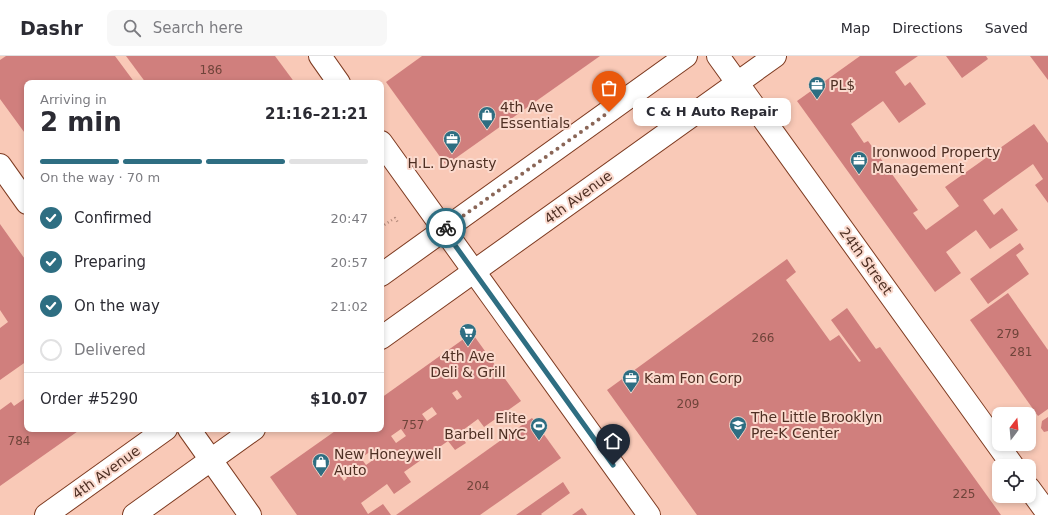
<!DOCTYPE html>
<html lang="en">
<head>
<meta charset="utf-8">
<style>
	body { margin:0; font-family:"DejaVu Sans",sans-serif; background:#f7f7f7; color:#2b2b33; height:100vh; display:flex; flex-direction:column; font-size:15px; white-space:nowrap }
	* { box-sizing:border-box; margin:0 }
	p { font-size:13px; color:#7c7c81 }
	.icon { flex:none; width:22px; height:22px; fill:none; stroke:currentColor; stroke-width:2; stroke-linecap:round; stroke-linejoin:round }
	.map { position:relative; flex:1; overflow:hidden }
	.details { position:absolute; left:24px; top:24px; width:360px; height:352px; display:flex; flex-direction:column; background:#fff; border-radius:8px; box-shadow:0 2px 6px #0003 }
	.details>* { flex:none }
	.needle { width:26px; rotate:16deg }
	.buttons { position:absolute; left:992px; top:351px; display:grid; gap:8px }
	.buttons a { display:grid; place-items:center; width:44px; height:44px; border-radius:8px; background:#fff; box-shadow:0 2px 6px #0003; font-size:20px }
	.pin { position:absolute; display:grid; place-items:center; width:34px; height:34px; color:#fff; margin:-41px -17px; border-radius:50% 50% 50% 0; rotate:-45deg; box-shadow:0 0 4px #0007 }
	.pin .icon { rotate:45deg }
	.courier { position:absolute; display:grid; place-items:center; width:40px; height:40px; margin:-20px; border:3px solid #2e6e82; border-radius:50%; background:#fff; color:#222; box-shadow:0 1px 5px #0007 }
	.bubble { position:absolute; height:28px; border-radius:8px; background:#fff; box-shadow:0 2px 6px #0003; font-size:13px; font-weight:800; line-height:28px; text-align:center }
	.summary em { font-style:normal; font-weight:800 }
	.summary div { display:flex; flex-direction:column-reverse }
	.summary { display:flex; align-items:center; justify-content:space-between; height:68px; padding:0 16px }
	h1 { font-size:26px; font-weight:800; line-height:30px }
	.bar { display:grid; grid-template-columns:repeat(4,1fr); gap:6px 4px; align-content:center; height:48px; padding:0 16px }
	.bar i { height:5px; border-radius:3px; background:#e1e1e2 }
	.bar .on { background:#2e6e82 }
	.bar p { grid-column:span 4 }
	.line { display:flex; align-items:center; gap:10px; padding:0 16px; border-top:1px solid #e1e1e2 }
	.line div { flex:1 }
	ol { padding:0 16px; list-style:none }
	li { display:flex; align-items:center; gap:12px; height:44px }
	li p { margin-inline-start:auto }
	li .icon { padding:4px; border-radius:50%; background:#2e6e82; color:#fff; stroke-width:4 }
	li:last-child { color:#7c7c81 }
	li i { width:22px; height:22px; border:2px solid #e1e1e2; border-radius:50% }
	header { display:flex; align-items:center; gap:24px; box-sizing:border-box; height:56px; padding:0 20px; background:#fff; border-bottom:1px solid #e1e1e2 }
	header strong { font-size:19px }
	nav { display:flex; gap:22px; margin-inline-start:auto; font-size:14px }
	.search { width:280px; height:36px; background:#f7f7f7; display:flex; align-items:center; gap:10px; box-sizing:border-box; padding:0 14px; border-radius:8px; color:#7c7c81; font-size:15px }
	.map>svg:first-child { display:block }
</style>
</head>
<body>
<header>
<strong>Dashr</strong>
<div class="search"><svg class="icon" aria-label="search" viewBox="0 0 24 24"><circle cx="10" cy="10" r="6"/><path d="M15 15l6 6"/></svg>Search here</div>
<nav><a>Map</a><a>Directions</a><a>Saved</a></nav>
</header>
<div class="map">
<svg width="1048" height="459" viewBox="0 0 1048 459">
	<rect width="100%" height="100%" fill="#f9c9b7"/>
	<g fill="#d07f7d" fill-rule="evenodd">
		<path d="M6,0H115L135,27H27V80L0,43V4Z"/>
		<path d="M126,0H275L295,27H146Z"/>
		<path d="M422,0H600L446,109L386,26Z"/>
		<path d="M860,0H918L895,16L905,30L910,26L926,48L899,67L883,45L851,68L864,87L868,85L918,154L913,157L926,174L959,150L945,131L1034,68L1048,87V147L1035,129L1043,123L1033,108L983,144L994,159L1002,152L1018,174L990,193L976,174L946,196L961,217L935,236L797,45Z"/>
		<path d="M946,0H986L988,3L962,22Z"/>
		<path d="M1030,0H1048V24Z"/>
		<path d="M0,168L27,206V305L0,324V272L8,266L0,254Z"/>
		<path d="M1020,187L1024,193L1016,199L1029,218L988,248L970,223Z"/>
		<path d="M787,203L796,216L786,224L830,285L839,279L859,306L861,305L831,264L847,252L876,293L880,291L1001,459H697L607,334Z"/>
		<path d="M1008,237L1048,294V353L1038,360L970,264Z"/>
		<path d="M472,277L521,345L484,371L478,363L459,377L466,387L455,394L448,385L404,416L411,426L394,438L387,428L361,447L368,458L383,448L391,459H297L270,421L338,373H381V342ZM457,334L462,341L457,344L452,337ZM432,351L437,358L427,365L422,358ZM401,373L406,380L396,387L391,380ZM371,395L376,402L366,409L361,402ZM342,415L347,422L344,425L339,418Z"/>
		<path d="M27,341V373H81L0,430V354L11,346L14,350Z"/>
		<path d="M1048,361V375L1044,376L1041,372L1042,365Z"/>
		<path d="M532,362L561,402L480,459H396Z"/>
		<path d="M563,426L570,437L541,458L542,459H516Z"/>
		<path d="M582,452L587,459H572Z"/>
	</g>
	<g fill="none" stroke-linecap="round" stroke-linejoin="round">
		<defs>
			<g id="minor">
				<path d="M320,0L339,27"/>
				<path d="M718,0L1013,410"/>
				<path d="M381,86L649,459"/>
				<path d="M0,109L27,147"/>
				<path d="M189,373L250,459"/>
				<path d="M1029,432L1048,458"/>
			</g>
			<g id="major">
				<path d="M381,219L686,0"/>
				<path d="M381,282L775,0"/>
				<path d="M46,459L166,373"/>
				<path d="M134,459L254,373"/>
			</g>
		</defs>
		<use href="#minor" stroke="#7e3b21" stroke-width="24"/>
		<use href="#major" stroke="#7e3b21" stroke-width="24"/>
		<path stroke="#b18879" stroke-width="2.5" stroke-dasharray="1 3" stroke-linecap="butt" d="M381,171L395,162L399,168"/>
		<use href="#minor" stroke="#fff" stroke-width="22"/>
		<use href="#major" stroke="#fff" stroke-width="22"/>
	</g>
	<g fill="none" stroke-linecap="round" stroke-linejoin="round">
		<path stroke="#8a6657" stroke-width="4" stroke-dasharray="0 7.2" d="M446,172L609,56"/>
		<path stroke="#2e6e82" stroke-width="5" d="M446,172L444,174L613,409"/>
	</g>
	<defs>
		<symbol id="office-pin" viewBox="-11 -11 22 30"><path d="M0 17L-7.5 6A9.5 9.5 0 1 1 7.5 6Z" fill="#2e6e82" stroke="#fbdace"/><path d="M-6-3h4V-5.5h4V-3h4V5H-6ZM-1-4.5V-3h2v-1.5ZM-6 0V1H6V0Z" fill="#fff"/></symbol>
		<symbol id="shop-pin" viewBox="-11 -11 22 30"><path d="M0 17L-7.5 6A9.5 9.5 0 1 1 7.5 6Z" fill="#2e6e82" stroke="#fbdace"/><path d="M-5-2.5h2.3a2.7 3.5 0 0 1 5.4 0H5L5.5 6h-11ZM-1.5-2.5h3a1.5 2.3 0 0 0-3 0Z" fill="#fff"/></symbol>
		<symbol id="supermarket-pin" viewBox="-11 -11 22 30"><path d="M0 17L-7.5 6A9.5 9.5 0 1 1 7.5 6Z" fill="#2e6e82" stroke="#fbdace"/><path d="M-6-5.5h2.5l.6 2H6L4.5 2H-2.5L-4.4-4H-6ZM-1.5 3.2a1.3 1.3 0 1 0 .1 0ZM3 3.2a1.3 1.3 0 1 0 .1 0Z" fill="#fff"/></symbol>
		<symbol id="school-pin" viewBox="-11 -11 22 30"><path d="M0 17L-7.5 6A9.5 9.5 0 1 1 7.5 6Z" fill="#2e6e82" stroke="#fbdace"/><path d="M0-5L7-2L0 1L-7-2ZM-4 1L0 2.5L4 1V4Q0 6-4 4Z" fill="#fff"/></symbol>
		<symbol id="stadium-pin" viewBox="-11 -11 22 30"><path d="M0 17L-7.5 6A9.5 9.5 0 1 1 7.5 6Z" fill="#2e6e82" stroke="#fbdace"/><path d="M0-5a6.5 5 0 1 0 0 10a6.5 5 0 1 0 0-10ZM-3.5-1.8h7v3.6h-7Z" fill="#fff"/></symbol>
	</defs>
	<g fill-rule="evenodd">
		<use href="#office-pin" x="807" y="19" width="20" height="27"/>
		<use href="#shop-pin" x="477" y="49" width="20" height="27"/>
		<use href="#office-pin" x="442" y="73" width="20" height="27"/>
		<use href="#office-pin" x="849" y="94" width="20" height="27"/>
		<use href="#supermarket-pin" x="458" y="266" width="20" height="27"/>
		<use href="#office-pin" x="621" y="312" width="20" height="27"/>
		<use href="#school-pin" x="728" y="359" width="20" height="27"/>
		<use href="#stadium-pin" x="529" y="360" width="20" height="27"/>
		<use href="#shop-pin" x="311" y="396" width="20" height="27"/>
	</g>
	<g text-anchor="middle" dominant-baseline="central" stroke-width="4" stroke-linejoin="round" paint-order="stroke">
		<g font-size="12" fill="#6f443a">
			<text x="211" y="14">186</text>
			<text x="1008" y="278">279</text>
			<text x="763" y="282">266</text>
			<text x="1021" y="296">281</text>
			<text x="688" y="348">209</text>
			<text x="413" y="369">757</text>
			<text x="19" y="385">784</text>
			<text x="478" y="430">204</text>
			<text x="964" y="438">225</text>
		</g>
		<g font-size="14" fill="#4f3024" stroke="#fbdace" text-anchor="start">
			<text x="830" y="29">PL$</text>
			<text x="500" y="51">4th Ave<tspan x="500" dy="16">Essentials</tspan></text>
			<text x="872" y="96">Ironwood Property<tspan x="872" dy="16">Management</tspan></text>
			<text x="452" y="107" text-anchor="middle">H.L. Dynasty</text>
			<text x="468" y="300" text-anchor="middle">4th Ave<tspan x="468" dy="16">Deli &amp; Grill</tspan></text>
			<text x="644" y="322">Kam Fon Corp</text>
			<text x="751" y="361">The Little Brooklyn<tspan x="751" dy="16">Pre-K Center</tspan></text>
			<text x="526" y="362" text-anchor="end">Elite<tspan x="526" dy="16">Barbell NYC</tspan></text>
			<text x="334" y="398">New Honeywell<tspan x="334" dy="16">Auto</tspan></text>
		</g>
		<g font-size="14" fill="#4f3024" stroke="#fbdace">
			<text transform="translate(578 141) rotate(-36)">4th Avenue</text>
			<text transform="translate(866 205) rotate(54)">24th Street</text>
			<text transform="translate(106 416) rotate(-36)">4th Avenue</text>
		</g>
	</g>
</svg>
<div class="buttons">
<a><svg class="needle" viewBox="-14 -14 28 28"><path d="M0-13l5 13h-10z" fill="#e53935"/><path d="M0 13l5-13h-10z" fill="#7c7c81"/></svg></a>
<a><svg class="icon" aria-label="locate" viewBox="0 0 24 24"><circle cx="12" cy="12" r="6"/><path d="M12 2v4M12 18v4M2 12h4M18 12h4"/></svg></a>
</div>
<div class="pin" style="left:609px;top:56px;background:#ea580c"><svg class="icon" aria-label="bag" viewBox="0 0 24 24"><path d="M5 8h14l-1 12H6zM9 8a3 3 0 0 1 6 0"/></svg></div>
<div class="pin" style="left:613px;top:409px;background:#1f2937"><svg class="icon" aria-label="home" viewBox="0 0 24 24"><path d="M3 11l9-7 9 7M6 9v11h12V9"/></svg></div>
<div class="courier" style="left:446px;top:172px"><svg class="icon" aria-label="bike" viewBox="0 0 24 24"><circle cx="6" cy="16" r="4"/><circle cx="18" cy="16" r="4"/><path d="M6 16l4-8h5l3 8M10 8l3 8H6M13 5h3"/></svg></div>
<div class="bubble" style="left:633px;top:42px;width:158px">C &amp; H Auto Repair</div>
<section class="details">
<div class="summary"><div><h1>2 min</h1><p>Arriving in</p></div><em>21:16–21:21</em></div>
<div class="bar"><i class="on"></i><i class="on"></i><i class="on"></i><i></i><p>On the way · 70 m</p></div>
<ol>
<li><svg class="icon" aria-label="check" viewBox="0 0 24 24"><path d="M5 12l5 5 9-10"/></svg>Confirmed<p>20:47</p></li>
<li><svg class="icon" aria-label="check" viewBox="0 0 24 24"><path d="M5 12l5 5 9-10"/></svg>Preparing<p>20:57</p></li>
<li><svg class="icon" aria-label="check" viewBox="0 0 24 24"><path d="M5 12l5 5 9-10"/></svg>On the way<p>21:02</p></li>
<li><i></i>Delivered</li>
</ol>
<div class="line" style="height:52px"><div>Order #5290</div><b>$10.07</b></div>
</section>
</div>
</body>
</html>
